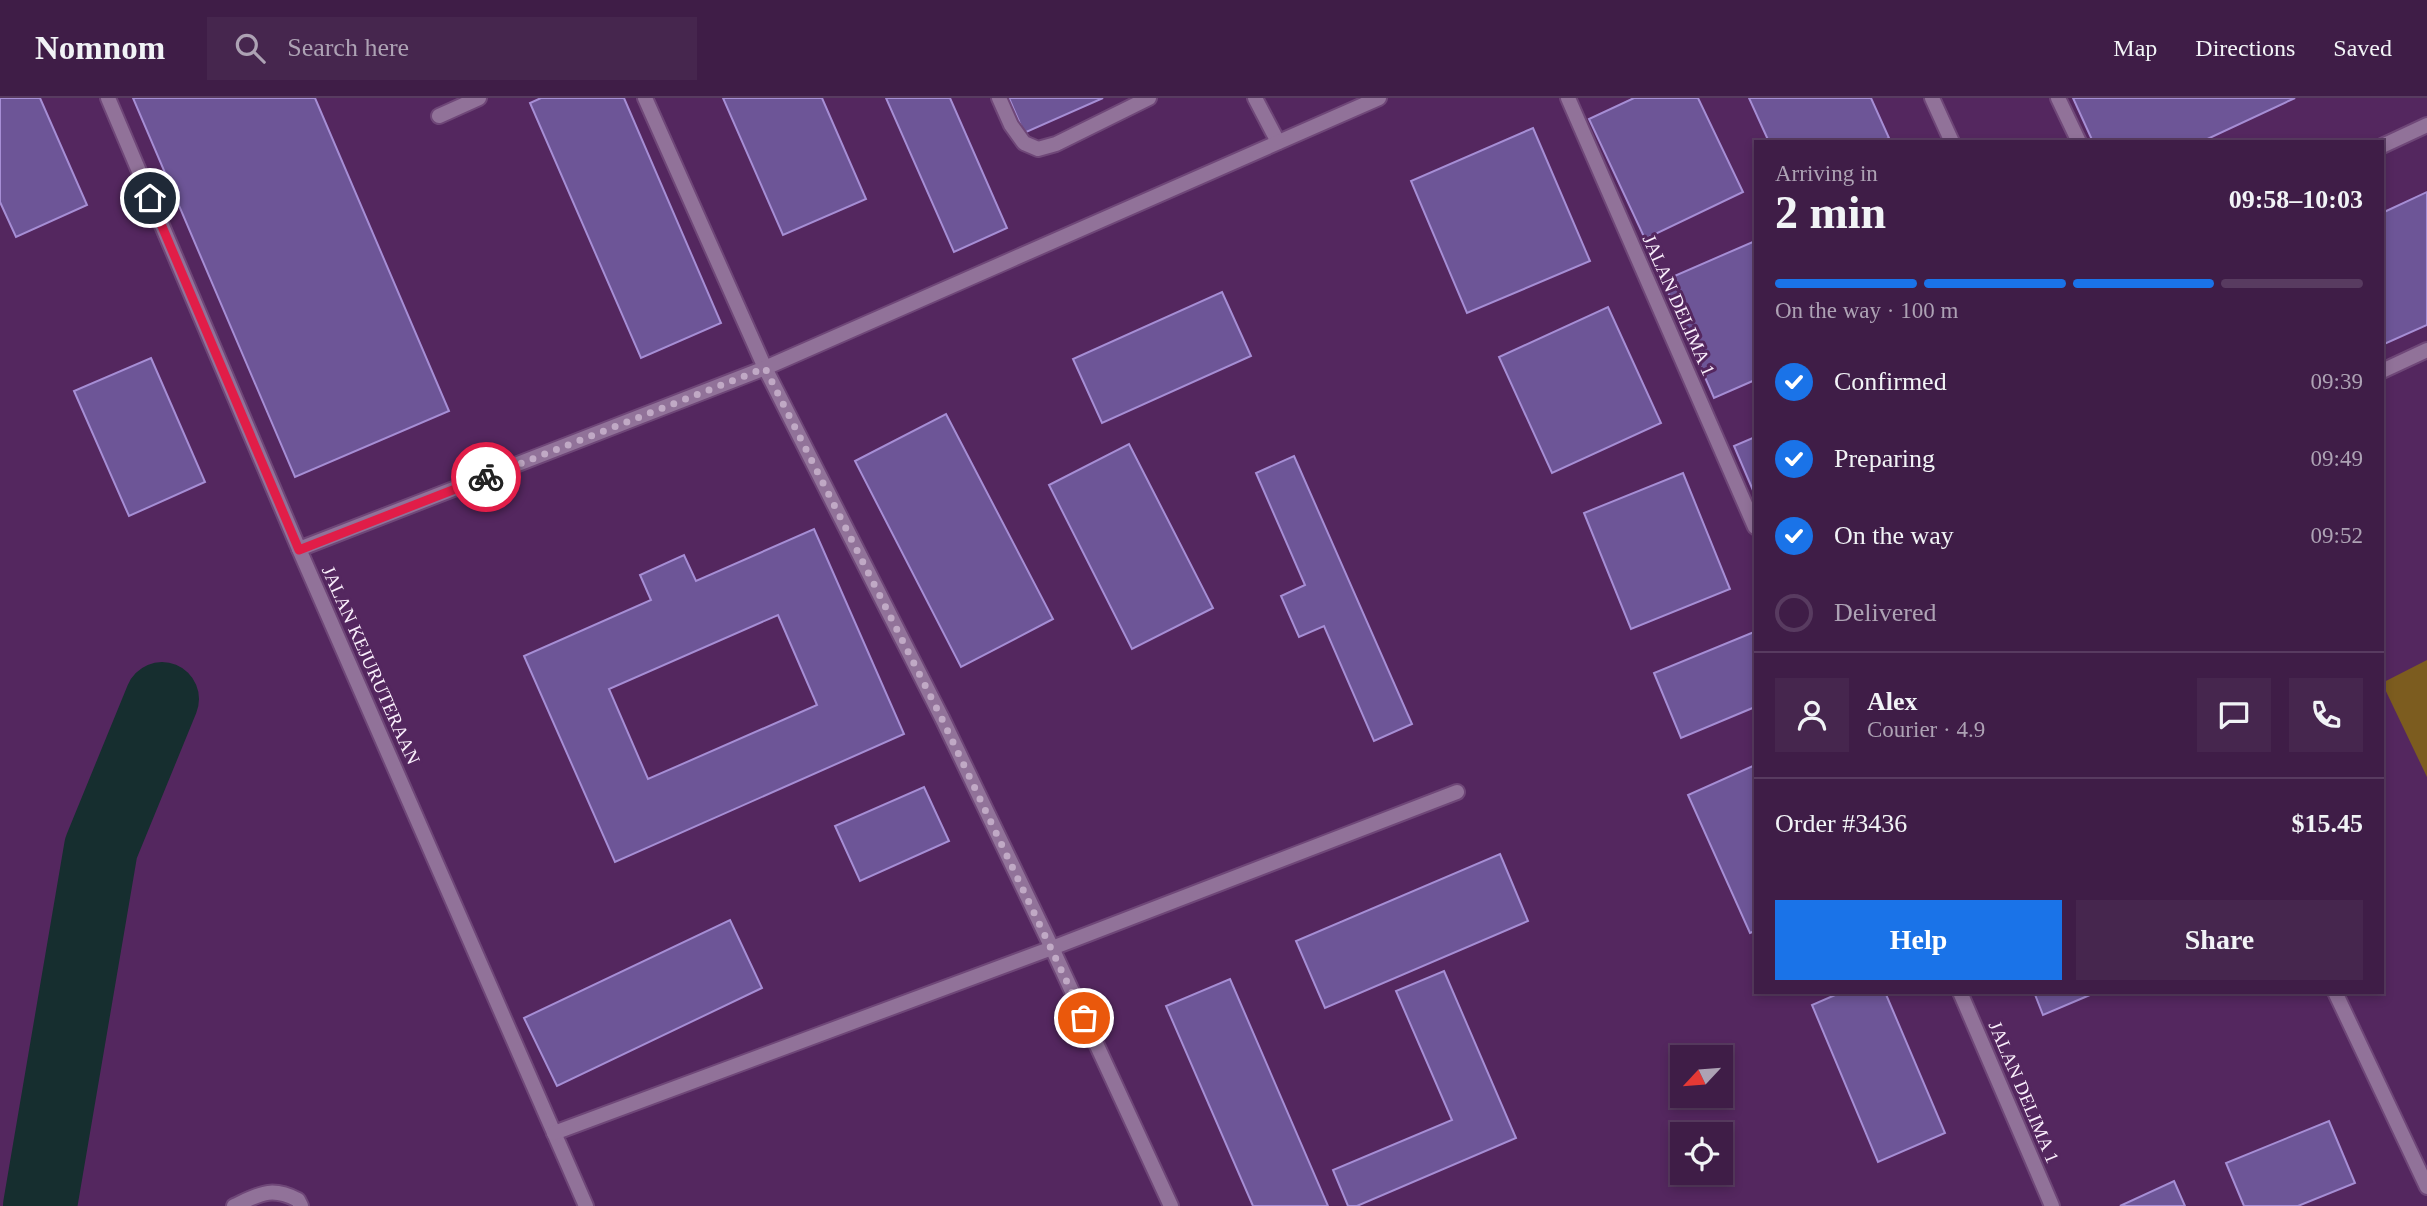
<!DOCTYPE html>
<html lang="en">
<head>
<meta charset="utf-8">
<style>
	body { margin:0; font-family:Georgia,serif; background:#46264e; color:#f1f3f6; height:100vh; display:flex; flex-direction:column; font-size:26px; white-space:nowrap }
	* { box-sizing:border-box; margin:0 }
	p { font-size:23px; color:#ada2b4 }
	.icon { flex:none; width:38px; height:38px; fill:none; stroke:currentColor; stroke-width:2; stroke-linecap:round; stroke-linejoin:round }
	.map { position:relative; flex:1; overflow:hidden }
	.drawer { position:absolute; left:1754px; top:42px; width:630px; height:854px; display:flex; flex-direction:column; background:#3f1d47; border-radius:0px; box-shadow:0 4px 10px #0003,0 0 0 2px #583b60 }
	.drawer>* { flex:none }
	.needle { width:46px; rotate:244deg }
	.controls { position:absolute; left:1670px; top:947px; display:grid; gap:14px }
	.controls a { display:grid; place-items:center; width:63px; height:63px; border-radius:0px; background:#3f1d47; box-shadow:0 4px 10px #0003,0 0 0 2px #583b60; font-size:35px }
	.pin { position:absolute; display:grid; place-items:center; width:60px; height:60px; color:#fff; margin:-30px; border:4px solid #fff; border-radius:50%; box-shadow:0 2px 7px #0007 }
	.courier { position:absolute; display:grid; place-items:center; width:70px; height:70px; margin:-35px; border:5px solid #e11d48; border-radius:50%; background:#fff; color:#222; box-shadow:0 2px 9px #0007 }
	.overview em { font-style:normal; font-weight:600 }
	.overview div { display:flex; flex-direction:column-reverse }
	.overview { display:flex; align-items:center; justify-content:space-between; height:119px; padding:0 21px }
	h1 { font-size:46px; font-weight:600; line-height:52px }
	.bar { display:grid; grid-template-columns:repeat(4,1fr); gap:10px 7px; align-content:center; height:84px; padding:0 21px }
	.bar i { height:9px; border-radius:5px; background:#583b60 }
	.bar .current { background:#1a73e8 }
	.bar p { grid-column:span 4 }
	.line { display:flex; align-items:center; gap:18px; padding:0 21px; border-top:2px solid #583b60 }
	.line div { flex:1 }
	.round { display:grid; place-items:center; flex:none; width:74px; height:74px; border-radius:0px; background:#46264e }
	ol { padding:0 21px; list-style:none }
	li { display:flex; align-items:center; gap:21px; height:77px }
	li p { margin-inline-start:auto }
	li .icon { padding:7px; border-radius:50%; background:#1a73e8; color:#fff; stroke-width:4 }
	li:last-child { color:#ada2b4 }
	li i { width:38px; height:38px; border:4px solid #583b60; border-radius:50% }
	.cta { display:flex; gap:14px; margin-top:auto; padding:14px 21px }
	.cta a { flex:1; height:80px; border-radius:0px; background:#1a73e8; color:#fff; font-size:28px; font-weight:600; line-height:80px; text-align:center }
	.cta a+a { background:#46264e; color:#f1f3f6 }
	header { display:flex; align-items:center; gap:42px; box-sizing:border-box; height:98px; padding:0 35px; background:#3f1d47; border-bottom:2px solid #583b60 }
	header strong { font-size:33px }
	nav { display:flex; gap:38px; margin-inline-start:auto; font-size:24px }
	.search { width:490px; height:63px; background:#46264e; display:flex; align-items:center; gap:18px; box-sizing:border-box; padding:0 24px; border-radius:0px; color:#ada2b4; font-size:26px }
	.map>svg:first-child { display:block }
</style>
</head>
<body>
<header>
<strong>Nomnom</strong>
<div class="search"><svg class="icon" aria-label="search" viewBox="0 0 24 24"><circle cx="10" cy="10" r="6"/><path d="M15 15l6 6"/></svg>Search here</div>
<nav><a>Map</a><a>Directions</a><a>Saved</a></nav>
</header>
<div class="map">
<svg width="2427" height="1108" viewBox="0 0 2427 1108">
	<rect width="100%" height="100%" fill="#54275f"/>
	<path fill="#7c5c1f" d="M2427,562V679L2382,585Z"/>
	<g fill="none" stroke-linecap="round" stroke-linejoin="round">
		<path stroke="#162e2f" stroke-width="74" d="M40,1108L101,750L162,601"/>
	</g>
	<g fill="#6d5597" stroke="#a68ed5" stroke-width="2" fill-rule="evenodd">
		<path d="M0,0H40L87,107L16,139L0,104Z"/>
		<path d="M133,0H315L449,313L295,379Z"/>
		<path d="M541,0H624L721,225L641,260L530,5Z"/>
		<path d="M723,0H822L866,101L783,137Z"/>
		<path d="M886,0H950L1007,130L954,154Z"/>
		<path d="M1009,0H1103L1024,35Z"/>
		<path d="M1634,0H1698L1743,94L1645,141L1589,21Z"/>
		<path d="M1749,0H1871L1889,40L1880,44H1769Z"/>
		<path d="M2073,0H2295L2201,44H2093Z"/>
		<path d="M1533,30L1590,163L1467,215L1411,83Z"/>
		<path d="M2427,94V227L2382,247V115Z"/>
		<path d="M1755,143V282L1714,300L1663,183Z"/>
		<path d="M1222,194L1251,258L1102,325L1073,261Z"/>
		<path d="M1608,209L1661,325L1552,375L1499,259Z"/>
		<path d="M151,260L205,384L129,418L74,293Z"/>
		<path d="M946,316L1053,521L961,569L855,363Z"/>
		<path d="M1755,339V397L1734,348Z"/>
		<path d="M1129,346L1213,510L1132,551L1049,387Z"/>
		<path d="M1294,358L1412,626L1374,643L1324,528L1299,539L1281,498L1305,487L1256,375Z"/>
		<path d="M1683,375L1730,491L1631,531L1584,415Z"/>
		<path d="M814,431L904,636L615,764L524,558L651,502L640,477L684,457L696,483ZM778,517L817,607L648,681L609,591Z"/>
		<path d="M1754,534L1755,609L1681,640L1654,575Z"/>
		<path d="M1755,667V833L1750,835L1688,697Z"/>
		<path d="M924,689L949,743L860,783L835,728Z"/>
		<path d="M1500,756L1528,823L1325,910L1296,843Z"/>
		<path d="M730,822L762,890L557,988L524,920Z"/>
		<path d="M1444,873L1516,1040L1357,1108H1348L1333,1072L1452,1022L1396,893Z"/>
		<path d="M1230,881L1328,1108H1253L1166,908Z"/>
		<path d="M1842,894H1885L1945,1035L1878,1064L1812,907Z"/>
		<path d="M2034,894H2097L2043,917Z"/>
		<path d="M2329,1023L2355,1085L2298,1108H2244L2226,1065Z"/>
		<path d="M2174,1083L2185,1108H2120Z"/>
	</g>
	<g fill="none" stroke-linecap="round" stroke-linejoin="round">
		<defs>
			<g id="lane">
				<path d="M645,0L765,270"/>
				<path d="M999,0L1011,27L1024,45L1038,51L1056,46L1149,0"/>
				<path d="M1255,0L1278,44"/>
				<path d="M2058,0L2079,44"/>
				<path d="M439,18L479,0"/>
				<path d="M2382,273L2427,252"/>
				<path d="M1052,850L1171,1108"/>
				<path d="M234,1108C260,1096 271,1088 298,1102L301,1108"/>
			</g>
			<g id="street">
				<path d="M108,0L299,451L586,1108"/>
				<path d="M1568,0L1755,429"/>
				<path d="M1932,0L1952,44"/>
				<path d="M2382,48L2427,27"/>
				<path d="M765,270L942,620L1052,850"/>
				<path d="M299,451L765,270L1379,0"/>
				<path d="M1960,894L2052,1108"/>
				<path d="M2335,894L2427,1089"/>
				<path d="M554,1035L1052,850L1457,694"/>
			</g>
		</defs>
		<use href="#lane" stroke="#6f4778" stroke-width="18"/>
		<use href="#street" stroke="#6f4778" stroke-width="18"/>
		<use href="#lane" stroke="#917299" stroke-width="14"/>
		<use href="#street" stroke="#917299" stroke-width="14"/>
	</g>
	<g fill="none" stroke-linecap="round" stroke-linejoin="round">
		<path stroke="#c0a9c5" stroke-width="7" stroke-dasharray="0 12.6" d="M486,379L765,270L942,621L1084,920"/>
		<path stroke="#e11d48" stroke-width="9" d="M150,100L299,452L486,379"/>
	</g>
	<g text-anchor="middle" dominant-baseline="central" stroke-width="6" stroke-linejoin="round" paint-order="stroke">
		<g font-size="19" fill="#faeffc" stroke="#54275f">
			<text transform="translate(1679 207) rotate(66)">JALAN DELIMA 1</text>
			<text transform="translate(371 567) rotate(66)">JALAN KEJURUTERAAN</text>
			<text transform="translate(2024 994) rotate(67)">JALAN DELIMA 1</text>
		</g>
	</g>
</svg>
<div class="controls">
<a><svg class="needle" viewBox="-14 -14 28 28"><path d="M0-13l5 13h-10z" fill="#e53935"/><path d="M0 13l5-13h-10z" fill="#ada2b4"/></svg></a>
<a><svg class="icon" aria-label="locate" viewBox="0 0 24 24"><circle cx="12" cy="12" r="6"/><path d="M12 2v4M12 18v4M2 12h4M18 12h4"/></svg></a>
</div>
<div class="pin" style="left:1084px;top:920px;background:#ea580c"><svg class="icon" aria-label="bag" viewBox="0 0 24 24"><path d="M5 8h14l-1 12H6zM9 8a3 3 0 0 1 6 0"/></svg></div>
<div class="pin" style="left:150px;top:100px;background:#1f2937"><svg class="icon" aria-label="home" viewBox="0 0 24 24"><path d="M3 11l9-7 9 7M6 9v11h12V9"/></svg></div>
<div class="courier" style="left:486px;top:379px"><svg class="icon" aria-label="bike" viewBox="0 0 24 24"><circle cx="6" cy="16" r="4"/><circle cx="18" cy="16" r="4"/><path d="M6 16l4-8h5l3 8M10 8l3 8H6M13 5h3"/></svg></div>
<section class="drawer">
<div class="overview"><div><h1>2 min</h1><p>Arriving in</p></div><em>09:58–10:03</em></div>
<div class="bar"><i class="current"></i><i class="current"></i><i class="current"></i><i></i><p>On the way · 100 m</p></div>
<ol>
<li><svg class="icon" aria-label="check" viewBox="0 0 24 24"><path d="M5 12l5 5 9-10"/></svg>Confirmed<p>09:39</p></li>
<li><svg class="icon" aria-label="check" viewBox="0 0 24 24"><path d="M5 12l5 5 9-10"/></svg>Preparing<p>09:49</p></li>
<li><svg class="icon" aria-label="check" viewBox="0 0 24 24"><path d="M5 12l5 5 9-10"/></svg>On the way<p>09:52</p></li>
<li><i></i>Delivered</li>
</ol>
<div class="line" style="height:126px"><a class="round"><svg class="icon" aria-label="person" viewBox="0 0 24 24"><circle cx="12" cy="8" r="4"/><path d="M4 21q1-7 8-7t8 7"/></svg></a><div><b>Alex</b><p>Courier · 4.9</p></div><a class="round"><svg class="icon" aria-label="chat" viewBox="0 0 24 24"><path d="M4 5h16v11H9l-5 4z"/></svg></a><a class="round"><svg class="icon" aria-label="phone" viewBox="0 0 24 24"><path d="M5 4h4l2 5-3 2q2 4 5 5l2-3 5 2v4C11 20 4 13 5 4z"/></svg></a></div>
<div class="line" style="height:91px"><div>Order #3436</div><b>$15.45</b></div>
<div class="cta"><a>Help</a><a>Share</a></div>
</section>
</div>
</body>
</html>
